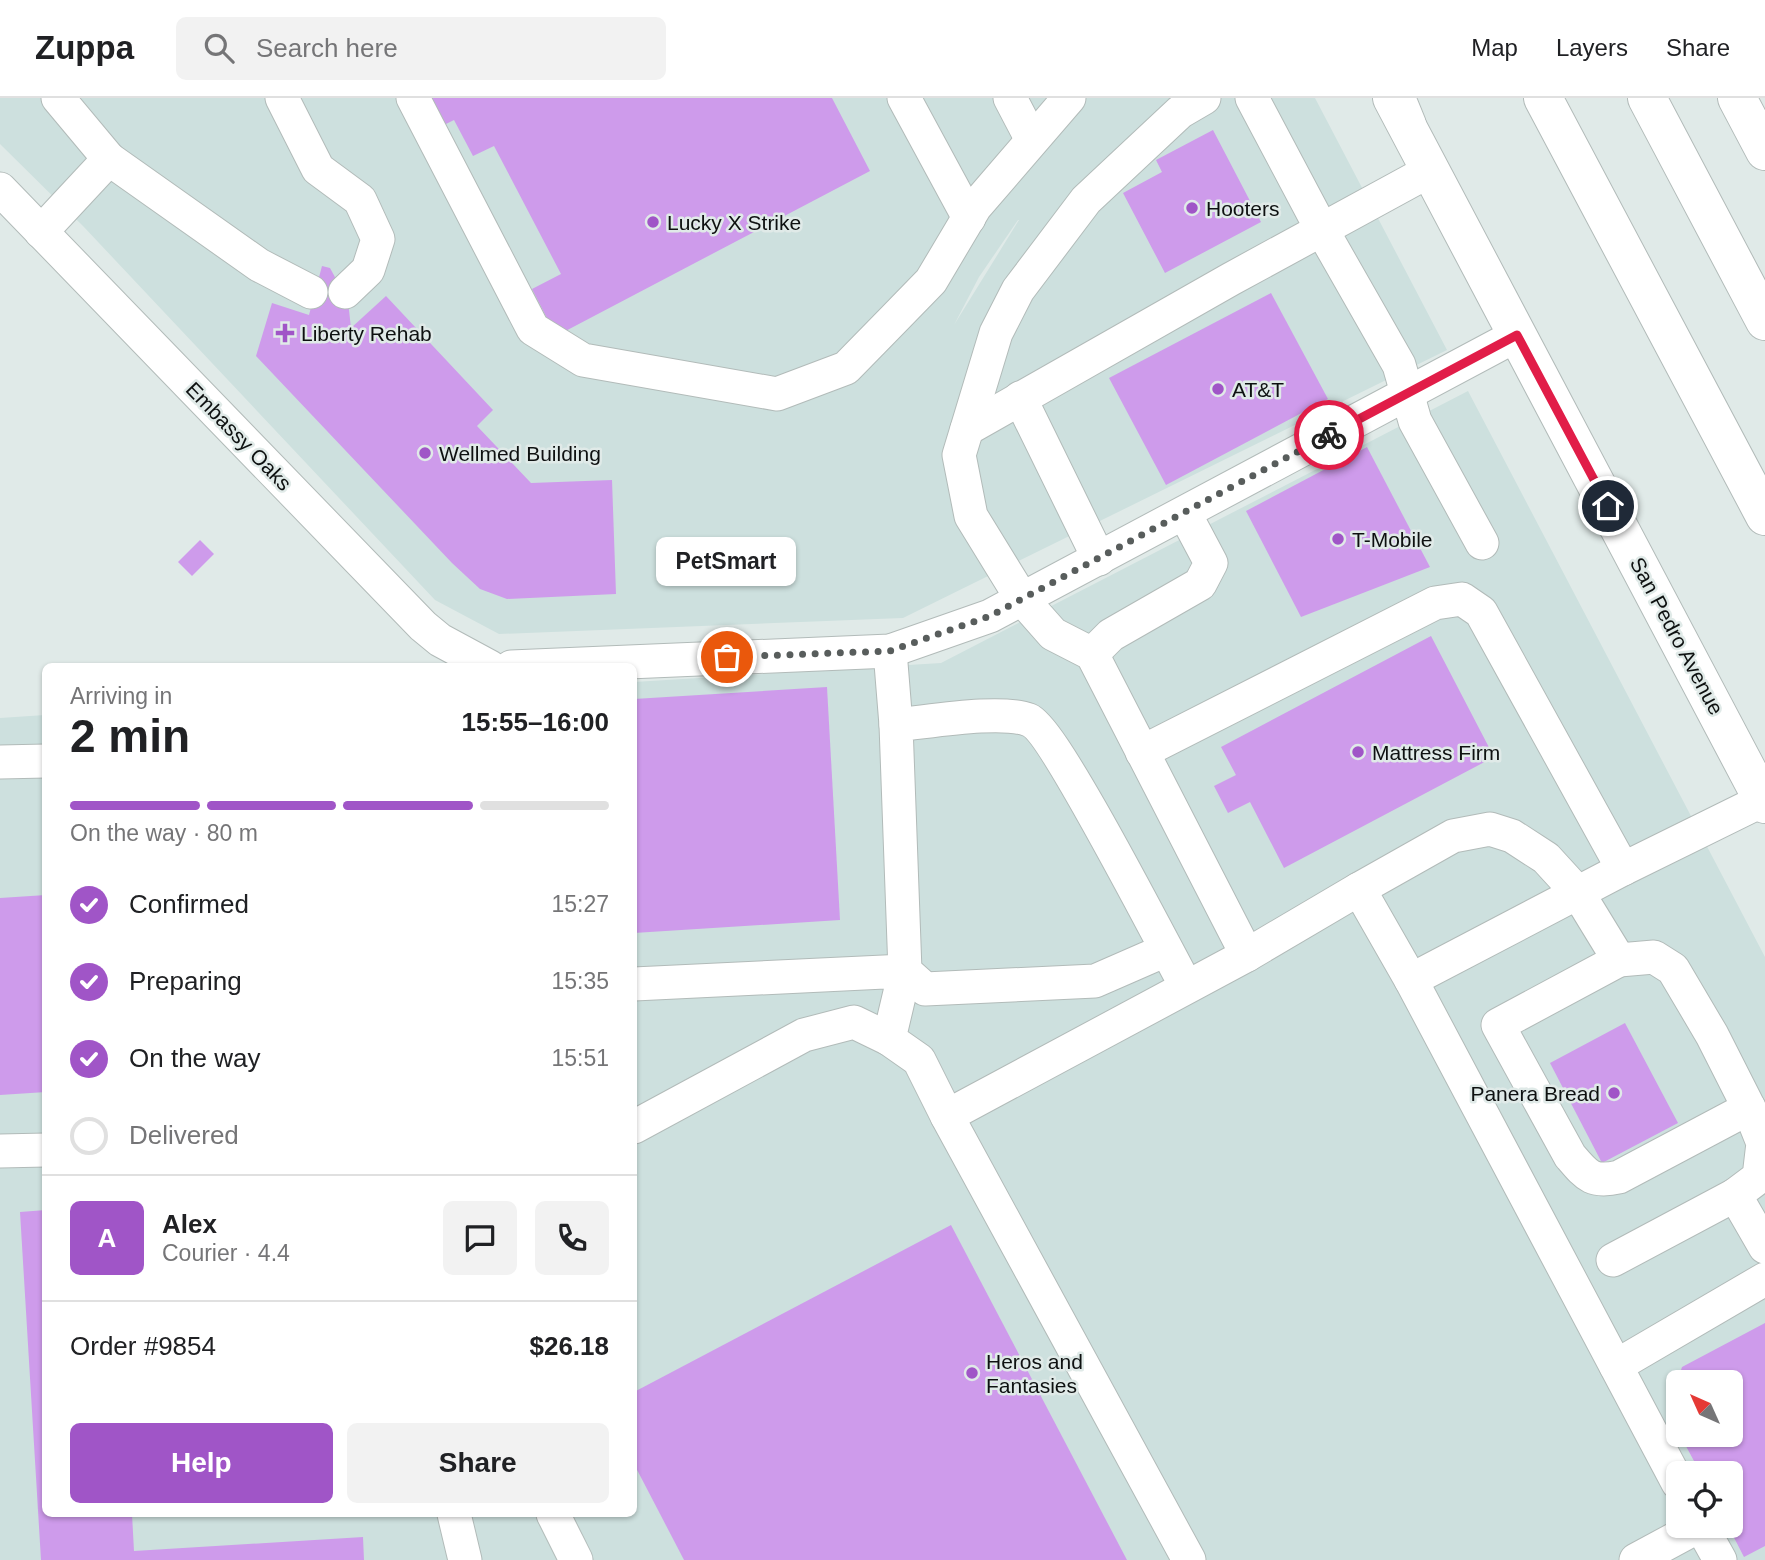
<!DOCTYPE html>
<html lang="en">
<head>
<meta charset="utf-8">
<style>
	body { margin:0; font-family:Helvetica,sans-serif; background:#f2f2f2; color:#202124; height:100vh; display:flex; flex-direction:column; font-size:26px; white-space:nowrap }
	* { box-sizing:border-box; margin:0 }
	p { font-size:23px; color:#757577 }
	.icon { flex:none; width:38px; height:38px; fill:none; stroke:currentColor; stroke-width:2; stroke-linecap:round; stroke-linejoin:round }
	.map { position:relative; flex:1; overflow:hidden }
	.details { position:absolute; left:42px; top:565px; width:595px; height:854px; display:flex; flex-direction:column; background:#fff; border-radius:10px; box-shadow:0 2px 5px #0004 }
	.details>* { flex:none }
	.needle { width:46px; rotate:315deg }
	.fabs { position:absolute; left:1666px; top:1272px; display:grid; gap:14px }
	.fabs a { display:grid; place-items:center; width:77px; height:77px; border-radius:10px; background:#fff; box-shadow:0 2px 5px #0004; font-size:35px }
	.pin { position:absolute; display:grid; place-items:center; width:60px; height:60px; color:#fff; margin:-30px; border:4px solid #fff; border-radius:50%; box-shadow:0 2px 7px #0007 }
	.courier { position:absolute; display:grid; place-items:center; width:70px; height:70px; margin:-35px; border:5px solid #e11d48; border-radius:50%; background:#fff; color:#222; box-shadow:0 2px 9px #0007 }
	.bubble { position:absolute; height:49px; border-radius:10px; background:#fff; box-shadow:0 2px 5px #0004; font-size:23px; font-weight:700; line-height:49px; text-align:center }
	.summary em { font-style:normal; font-weight:700 }
	.summary div { display:flex; flex-direction:column-reverse }
	.summary { display:flex; align-items:center; justify-content:space-between; height:119px; padding:0 28px }
	h1 { font-size:46px; font-weight:700; line-height:52px }
	.bar { display:grid; grid-template-columns:repeat(4,1fr); gap:10px 7px; align-content:center; height:84px; padding:0 28px }
	.bar i { height:9px; border-radius:5px; background:#e0e0e0 }
	.bar .active { background:#a055c7 }
	.bar p { grid-column:span 4 }
	.line { display:flex; align-items:center; gap:18px; padding:0 28px; border-top:2px solid #e0e0e0 }
	.line div { flex:1 }
	.round { display:grid; place-items:center; flex:none; width:74px; height:74px; border-radius:10px; background:#f2f2f2 }
	ol { padding:0 28px; list-style:none }
	li { display:flex; align-items:center; gap:21px; height:77px }
	li p { margin-inline-start:auto }
	li .icon { padding:7px; border-radius:50%; background:#a055c7; color:#fff; stroke-width:4 }
	li:last-child { color:#757577 }
	li i { width:38px; height:38px; border:4px solid #e0e0e0; border-radius:50% }
	.action { display:flex; gap:14px; margin-top:auto; padding:14px 28px }
	.action a { flex:1; height:80px; border-radius:10px; background:#a055c7; color:#fff; font-size:28px; font-weight:700; line-height:80px; text-align:center }
	.action a+a { background:#f2f2f2; color:#202124 }
	header { display:flex; align-items:center; gap:42px; box-sizing:border-box; height:98px; padding:0 35px; background:#fff; border-bottom:2px solid #e0e0e0 }
	header strong { font-size:33px }
	nav { display:flex; gap:38px; margin-inline-start:auto; font-size:24px }
	.search { width:490px; height:63px; background:#f2f2f2; display:flex; align-items:center; gap:18px; box-sizing:border-box; padding:0 24px; border-radius:10px; color:#757577; font-size:26px }
	.map>svg:first-child { display:block }
</style>
</head>
<body>
<header>
<strong>Zuppa</strong>
<div class="search"><svg class="icon" aria-label="search" viewBox="0 0 24 24"><circle cx="10" cy="10" r="6"/><path d="M15 15l6 6"/></svg>Search here</div>
<nav><a>Map</a><a>Layers</a><a>Share</a></nav>
</header>
<div class="map">
<svg width="1765" height="1462" viewBox="0 0 1765 1462">
	<rect width="100%" height="100%" fill="#e0eae8"/>
	<g fill="#cde0de" fill-rule="evenodd">
		<path d="M0,0H1315L1447,252L903,520L499,536L435,502L83,128L0,46ZM1018,122H1019L954,227L979,179Z"/>
		<path d="M1468,293L1765,859V1462H0V620L45,617L46,1416H634V584L941,565ZM1678,1284H1731V1337H1678ZM1678,1376H1731V1428H1678Z"/>
	</g>
	<g fill="#ce9beb">
		<path d="M423,0H832L870,73L556,238L532,191L561,176L494,48L473,58L454,22L438,30Z"/>
		<path d="M1213,32L1261,124L1165,175L1123,95L1162,74L1156,62Z"/>
		<path d="M322,168L330,170L348,203L351,230L386,198L493,312L477,328L531,385L612,382L616,496L507,501L480,491L452,465L256,258L272,205L309,217Z"/>
		<path d="M1271,195L1328,301L1166,387L1109,280Z"/>
		<path d="M1367,349L1430,469L1301,519L1246,413Z"/>
		<path d="M200,442L214,456L192,478L178,464Z"/>
		<path d="M1431,538L1494,659L1284,770L1250,704L1228,715L1214,688L1236,677L1221,649Z"/>
		<path d="M827,589L840,822L634,835V601Z"/>
		<path d="M46,797V994L0,997V800Z"/>
		<path d="M1625,925L1678,1025L1602,1065L1550,965Z"/>
		<path d="M46,1112V1416H132L134,1453L363,1439L364,1462H41L20,1114Z"/>
		<path d="M951,1127L1127,1462H684L634,1366V1294Z"/>
		<path d="M1765,1225V1448L1744,1459L1728,1428H1731V1376H1701L1680,1337H1731V1284H1678V1333L1668,1314L1682,1269Z"/>
	</g>
	<g fill="none" stroke-linecap="round" stroke-linejoin="round">
		<defs>
			<g id="minor">
				<path d="M282,0L318,71L360,102L378,141L368,172L345,194"/>
				<path d="M413,0L533,231L583,262L777,296L846,270L893,222L931,183L975,109L1069,0"/>
				<path d="M904,0L969,120"/>
				<path d="M1010,0L1032,42"/>
				<path d="M1204,0L1180,14L1086,102L1018,192L996,235L959,357L971,418L1022,501L1053,536L1092,556L1247,857"/>
				<path d="M1252,0L1322,132L1399,267L1415,323L1482,445"/>
				<path d="M109,61L259,167L311,194"/>
				<path d="M0,91L423,528L440,542L490,569"/>
				<path d="M41,134L109,61L58,0"/>
				<path d="M1020,300L1099,461"/>
				<path d="M967,331L1231,181L1431,72"/>
				<path d="M890,553L896,627"/>
				<path d="M1092,556L1111,537L1200,486L1211,465L1185,416"/>
				<path d="M511,569L890,553L990,518L1517,237"/>
				<path d="M1142,654L1435,505L1462,501L1481,514L1623,771"/>
				<path d="M0,664L46,663"/>
				<path d="M1359,791L1453,738L1490,731L1512,738L1546,760L1578,795L1619,862L1654,859L1673,871L1712,937L1749,1010L1763,1045L1759,1079L1735,1097L1765,1149"/>
				<path d="M1166,852L1095,883L925,891L905,873L896,627C929,624 1000,611 1029,622C1054,632 1165,850 1186,888"/>
				<path d="M1619,862L1498,927L1570,1058C1587,1078 1592,1085 1619,1079L1749,1010"/>
				<path d="M1411,882L1623,771L1763,702"/>
				<path d="M634,886L905,873L889,941L919,962L947,1018L1189,1462"/>
				<path d="M947,1018L1247,857L1359,791L1411,882L1678,1385"/>
				<path d="M634,1029L804,937L854,924L889,941"/>
				<path d="M0,1053L46,1052"/>
				<path d="M1613,1162L1735,1097"/>
				<path d="M1616,1268L1765,1181"/>
				<path d="M454,1416L465,1462"/>
				<path d="M553,1416L576,1462"/>
				<path d="M1701,1428L1720,1462"/>
				<path d="M1636,1462L1699,1428"/>
			</g>
			<path id="major" d="M1392,0L1765,706"/>
			<g id="highway">
				<path d="M1396,0L1407,27"/>
				<path d="M1543,0L1765,418"/>
				<path d="M1647,0L1765,223"/>
				<path d="M1737,0L1765,53"/>
			</g>
		</defs>
		<use href="#minor" stroke="#b2bbb9" stroke-width="35"/>
		<use href="#major" stroke="#b2bbb9" stroke-width="40"/>
		<use href="#highway" stroke="#b2bbb9" stroke-width="40"/>
		<use href="#minor" stroke="#fff" stroke-width="33"/>
		<use href="#major" stroke="#fff" stroke-width="38"/>
		<use href="#highway" stroke="#fff" stroke-width="38"/>
	</g>
	<g fill="none" stroke-linecap="round" stroke-linejoin="round">
		<path stroke="#585d5c" stroke-width="7" stroke-dasharray="0 12.6" d="M727,559L890,553L990,518L1329,337"/>
		<path stroke="#e11d48" stroke-width="9" d="M1329,337L1517,237L1608,408"/>
	</g>
	<g fill="#a055c7" stroke="#e0eae8" stroke-width="2.5">
		<circle cx="1192" cy="110" r="7"/>
		<circle cx="653" cy="124" r="7"/>
		<path d="M281.5 224.5h7v7h7v7h-7v7h-7v-7h-7v-7h7z"/>
		<circle cx="1218" cy="291" r="7"/>
		<circle cx="425" cy="355" r="7"/>
		<circle cx="1338" cy="441" r="7"/>
		<circle cx="1358" cy="654" r="7"/>
		<circle cx="1614" cy="995" r="7"/>
		<circle cx="972" cy="1275" r="7"/>
	</g>
	<g text-anchor="middle" dominant-baseline="central" stroke-width="5" stroke-linejoin="round" paint-order="stroke">
		<g font-size="21" fill="#0e1111" stroke="#e0eae8" text-anchor="start">
			<text x="1206" y="110">Hooters</text>
			<text x="667" y="124">Lucky X Strike</text>
			<text x="301" y="235">Liberty Rehab</text>
			<text x="1232" y="291">AT&amp;T</text>
			<text x="439" y="355">Wellmed Building</text>
			<text x="1352" y="441">T-Mobile</text>
			<text x="1372" y="654">Mattress Firm</text>
			<text x="1600" y="995" text-anchor="end">Panera Bread</text>
			<text x="986" y="1263">Heros and<tspan x="986" dy="24">Fantasies</tspan></text>
		</g>
		<g font-size="21" fill="#0e1111" stroke="#e0eae8">
			<text transform="translate(239 338) rotate(46)">Embassy Oaks</text>
			<text transform="translate(1677 538) rotate(62)">San Pedro Avenue</text>
		</g>
	</g>
</svg>
<div class="fabs">
<a><svg class="needle" viewBox="-14 -14 28 28"><path d="M0-13l5 13h-10z" fill="#e53935"/><path d="M0 13l5-13h-10z" fill="#757577"/></svg></a>
<a><svg class="icon" aria-label="locate" viewBox="0 0 24 24"><circle cx="12" cy="12" r="6"/><path d="M12 2v4M12 18v4M2 12h4M18 12h4"/></svg></a>
</div>
<div class="pin" style="left:727px;top:559px;background:#ea580c"><svg class="icon" aria-label="bag" viewBox="0 0 24 24"><path d="M5 8h14l-1 12H6zM9 8a3 3 0 0 1 6 0"/></svg></div>
<div class="pin" style="left:1608px;top:408px;background:#1f2937"><svg class="icon" aria-label="home" viewBox="0 0 24 24"><path d="M3 11l9-7 9 7M6 9v11h12V9"/></svg></div>
<div class="courier" style="left:1329px;top:337px"><svg class="icon" aria-label="bike" viewBox="0 0 24 24"><circle cx="6" cy="16" r="4"/><circle cx="18" cy="16" r="4"/><path d="M6 16l4-8h5l3 8M10 8l3 8H6M13 5h3"/></svg></div>
<div class="bubble" style="left:656px;top:439px;width:140px">PetSmart</div>
<section class="details">
<div class="summary"><div><h1>2 min</h1><p>Arriving in</p></div><em>15:55–16:00</em></div>
<div class="bar"><i class="active"></i><i class="active"></i><i class="active"></i><i></i><p>On the way · 80 m</p></div>
<ol>
<li><svg class="icon" aria-label="check" viewBox="0 0 24 24"><path d="M5 12l5 5 9-10"/></svg>Confirmed<p>15:27</p></li>
<li><svg class="icon" aria-label="check" viewBox="0 0 24 24"><path d="M5 12l5 5 9-10"/></svg>Preparing<p>15:35</p></li>
<li><svg class="icon" aria-label="check" viewBox="0 0 24 24"><path d="M5 12l5 5 9-10"/></svg>On the way<p>15:51</p></li>
<li><i></i>Delivered</li>
</ol>
<div class="line" style="height:126px"><b class="round" style="background:#a055c7;color:#fff">A</b><div><b>Alex</b><p>Courier · 4.4</p></div><a class="round"><svg class="icon" aria-label="chat" viewBox="0 0 24 24"><path d="M4 5h16v11H9l-5 4z"/></svg></a><a class="round"><svg class="icon" aria-label="phone" viewBox="0 0 24 24"><path d="M5 4h4l2 5-3 2q2 4 5 5l2-3 5 2v4C11 20 4 13 5 4z"/></svg></a></div>
<div class="line" style="height:91px"><div>Order #9854</div><b>$26.18</b></div>
<div class="action"><a>Help</a><a>Share</a></div>
</section>
</div>
</body>
</html>
